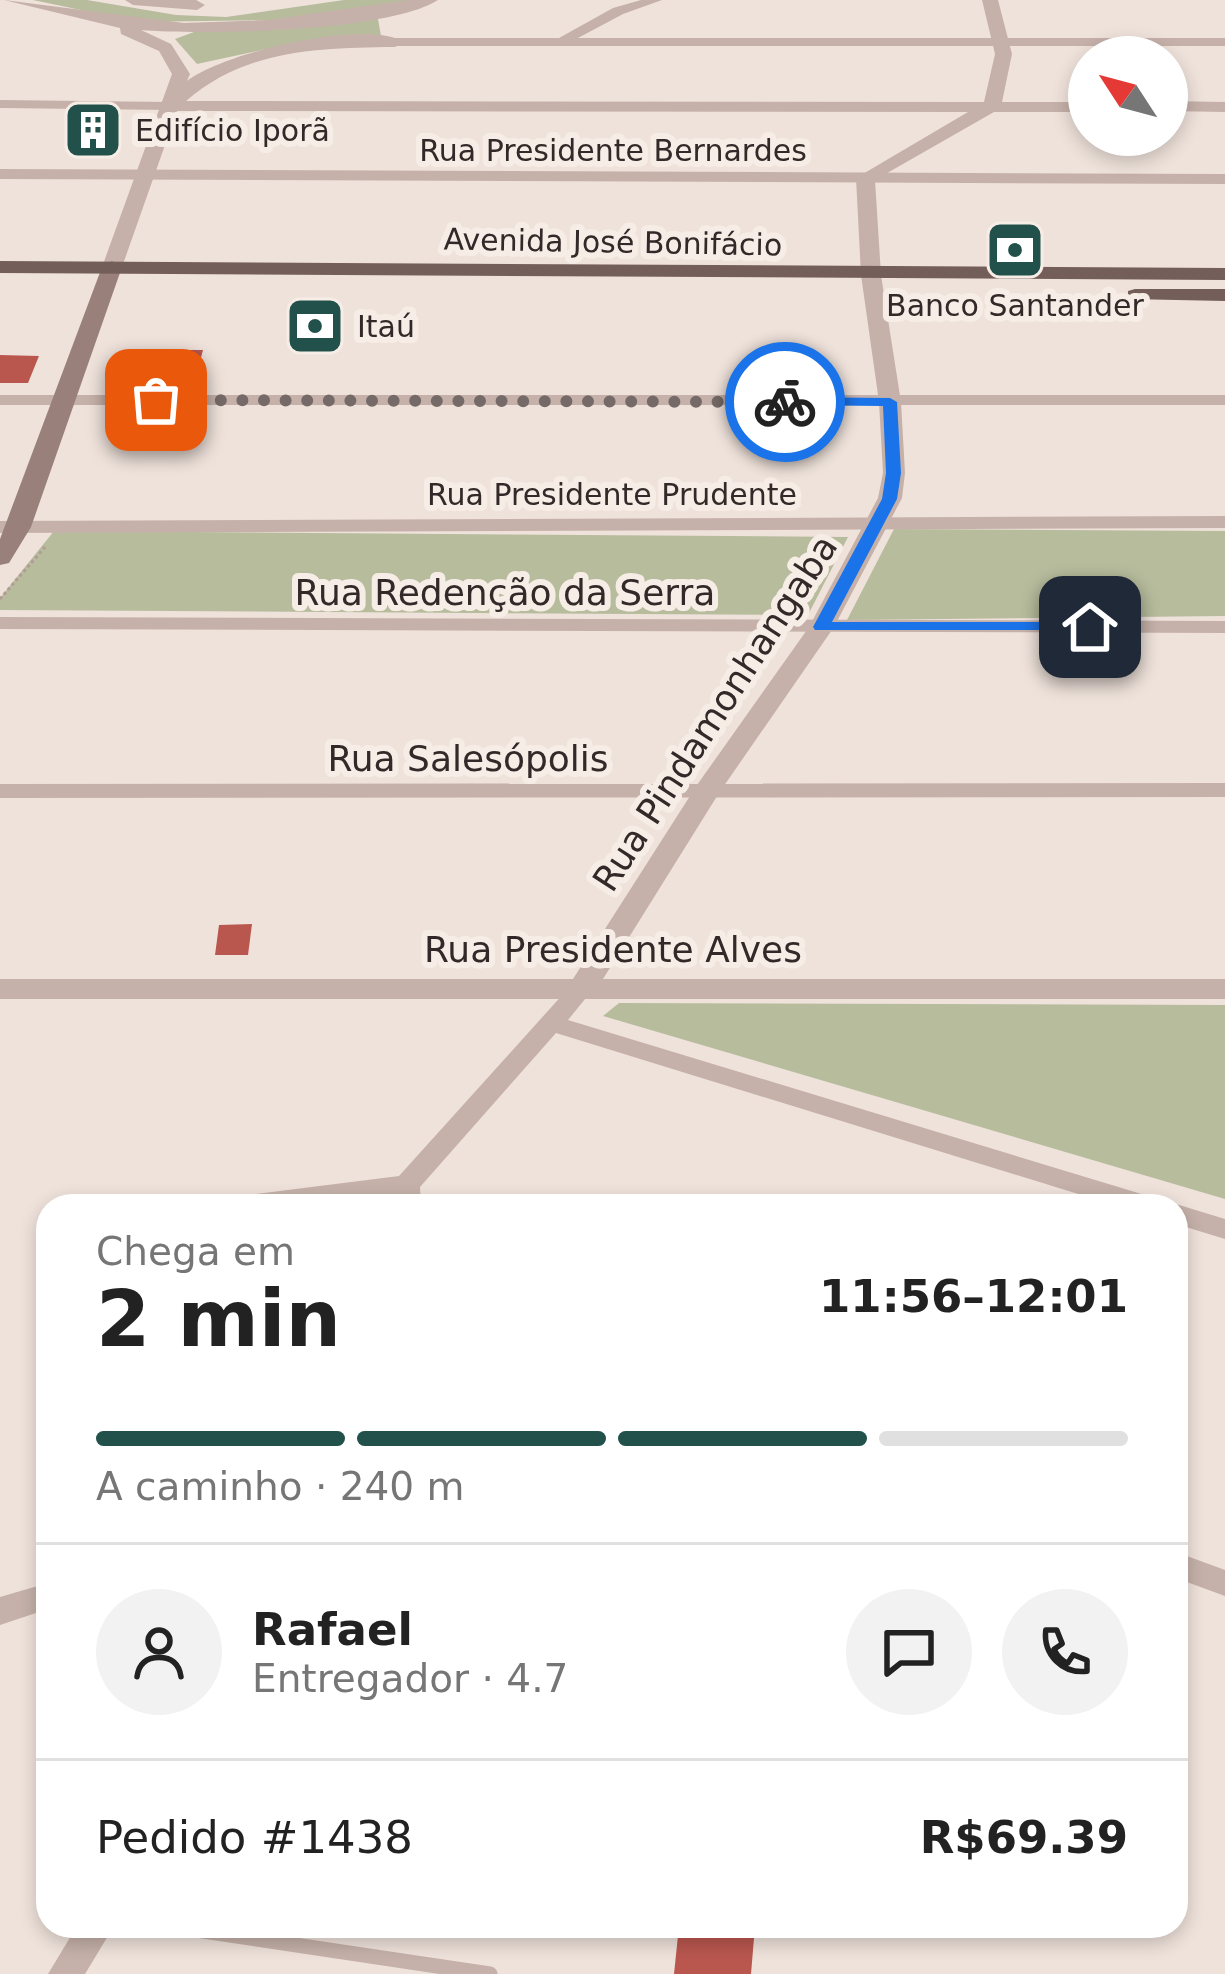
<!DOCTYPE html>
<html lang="pt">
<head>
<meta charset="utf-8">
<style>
	body { margin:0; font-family:"DejaVu Sans",sans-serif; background:#f2f2f2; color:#222; height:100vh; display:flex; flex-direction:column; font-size:45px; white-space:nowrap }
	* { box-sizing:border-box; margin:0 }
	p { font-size:39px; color:#767676 }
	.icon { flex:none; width:66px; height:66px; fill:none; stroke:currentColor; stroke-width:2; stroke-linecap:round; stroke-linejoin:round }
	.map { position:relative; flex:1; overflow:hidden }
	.details { position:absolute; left:36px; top:1194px; width:1152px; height:744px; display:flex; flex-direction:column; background:#fff; border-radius:36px; box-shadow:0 6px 18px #0003 }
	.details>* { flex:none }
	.needle { width:78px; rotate:306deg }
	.buttons { position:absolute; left:1068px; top:36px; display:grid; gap:24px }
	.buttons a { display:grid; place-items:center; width:120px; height:120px; border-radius:50%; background:#fff; box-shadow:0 6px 18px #0003; font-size:60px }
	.pin { position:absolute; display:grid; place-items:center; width:102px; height:102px; color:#fff; margin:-51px; border-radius:24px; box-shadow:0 6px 18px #0006 }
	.courier { position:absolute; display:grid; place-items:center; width:120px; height:120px; margin:-60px; border:9px solid #1a73e8; border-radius:50%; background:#fff; color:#222; box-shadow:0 3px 15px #0007 }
	.head em { font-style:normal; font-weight:800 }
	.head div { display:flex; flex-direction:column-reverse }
	.head { display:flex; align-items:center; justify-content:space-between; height:204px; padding:0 60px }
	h1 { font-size:78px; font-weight:800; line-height:90px }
	.bar { display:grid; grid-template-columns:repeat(4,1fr); gap:18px 12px; align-content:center; height:144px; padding:0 60px }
	.bar i { height:15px; border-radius:9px; background:#e0e0e0 }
	.bar .on { background:#22504b }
	.bar p { grid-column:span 4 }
	.line { display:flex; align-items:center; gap:30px; padding:0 60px; border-top:3px solid #e0e0e0 }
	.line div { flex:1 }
	.round { display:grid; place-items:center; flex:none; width:126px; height:126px; border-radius:63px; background:#f2f2f2 }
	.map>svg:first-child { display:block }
</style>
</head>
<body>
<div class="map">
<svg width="1225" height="1974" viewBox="0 0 1225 1974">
	<rect width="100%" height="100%" fill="#efe2db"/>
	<g fill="#b7bc9d">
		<path d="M33,0H87L176,15L226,17L344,0H414L282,20L138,22Z"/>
		<path d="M370,17L378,19L381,36L304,41L197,64L175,39L194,32L285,28Z"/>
		<path d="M894,529L1225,531V616L847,620Z"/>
		<path d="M54,531L848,537L808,615L0,610V598Z"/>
		<path d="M619,1003L1225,1005V1199L603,1016Z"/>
	</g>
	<g fill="#b9574f">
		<path d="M158,350H203L195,380H149Z"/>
		<path d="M0,355L39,356L28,383H0Z"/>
		<path d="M252,924L248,955H215L219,925Z"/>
		<path d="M679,1926H755L751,1974H674Z"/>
	</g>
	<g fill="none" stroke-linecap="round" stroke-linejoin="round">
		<g stroke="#b19b93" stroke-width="3" stroke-dasharray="3 3" stroke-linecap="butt">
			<path d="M0,599L45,547"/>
			<path d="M802,604L825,545"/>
		</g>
		<path stroke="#c5b1a9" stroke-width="15" d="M169,1926L490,1974"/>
		<g fill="#c5b1a9" fill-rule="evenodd">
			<path d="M641,0H662L623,14L578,38H1225V46H395L388,42L395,38H559L613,8Z"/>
			<path d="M0,100L170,102L177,106L170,110L0,108Z"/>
			<path d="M0,169L1225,174V184L0,179Z"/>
			<rect x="0" y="395" width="1225" height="10"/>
			<path d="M1225,516V528L0,533V521Z"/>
			<path d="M0,617L1225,621V633L0,629Z"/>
			<path d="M1225,783V797L0,798V784Z"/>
			<path d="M582,980L594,988L568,1020L1158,1199L1162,1206H1117L556,1033L420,1187L421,1206H395L394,1196L318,1206H226L230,1199L239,1196L399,1176L574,982Z"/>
			<path d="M1176,1204L1225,1219V1239L1176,1224V1206H1170Z"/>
			<path d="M1176,1552L1225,1570V1596L1176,1578Z"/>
			<path d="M48,1583V1609L0,1625V1597Z"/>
			<path d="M77,1926H114L85,1974H48Z"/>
		</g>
		<g fill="#c5b1a9" fill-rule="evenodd">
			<path d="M4,0L184,23L268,20L408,0H438C388,32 204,35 141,30L171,44L190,74L187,81C223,53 366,18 404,42L395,47C319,48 246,49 186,101L984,102L995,54L982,0H998L1012,54L1002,102H1089V112H994L875,180L881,275L901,402L905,473L902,498L834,627L719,793L603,979H1225V999H0V979H573L697,785L809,627L878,498L883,473L879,402L861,275L856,178L968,112L177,111L122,267L112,273L102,267L172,74L159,51L121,34L120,28Z"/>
			<path d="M125,0H196L205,5L197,10L133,5Z"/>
			<path d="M1167,101L1225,102V112L1167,111Z"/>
		</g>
		<path fill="#99807a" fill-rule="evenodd" d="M112,261L122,267L31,527L9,563L0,565V539L102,267Z"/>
		<g fill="#745e5a" fill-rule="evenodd">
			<path d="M0,261L1225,268V280L0,273Z"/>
			<path d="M1135,289H1225V301L1128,299V291Z"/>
		</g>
	</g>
	<path fill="#1a73e8" d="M785,397L890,398L897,402L901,473L897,499L832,622H1090L1096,623V630H815L813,627L882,499L886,473L883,406L780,405Z"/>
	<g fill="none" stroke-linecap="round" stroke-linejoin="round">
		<path stroke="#756a67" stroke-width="12" stroke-dasharray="0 21.6" d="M156,400L785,402"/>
	</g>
	<defs>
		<symbol id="building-square" viewBox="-11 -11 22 22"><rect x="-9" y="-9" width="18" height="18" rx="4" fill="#22504b" stroke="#f7ede7"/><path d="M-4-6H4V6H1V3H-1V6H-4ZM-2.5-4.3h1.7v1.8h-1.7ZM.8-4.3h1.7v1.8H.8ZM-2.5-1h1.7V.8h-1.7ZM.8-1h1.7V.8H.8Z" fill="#fff"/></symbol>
		<symbol id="bank-square" viewBox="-11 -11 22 22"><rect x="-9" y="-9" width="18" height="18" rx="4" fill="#22504b" stroke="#f7ede7"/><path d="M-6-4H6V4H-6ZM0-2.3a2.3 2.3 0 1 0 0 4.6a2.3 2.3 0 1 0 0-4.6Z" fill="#fff"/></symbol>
	</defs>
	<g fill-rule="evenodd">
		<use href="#building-square" x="60" y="97" width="66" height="66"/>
		<use href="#bank-square" x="982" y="217" width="66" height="66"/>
		<use href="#bank-square" x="282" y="293" width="66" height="66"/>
	</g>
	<g text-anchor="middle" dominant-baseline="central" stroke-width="12" stroke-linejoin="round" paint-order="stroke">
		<g font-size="30" fill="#332928" stroke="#f7ede7" text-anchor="start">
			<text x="135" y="130">Edifício Iporã</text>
			<text x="1015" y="305" text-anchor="middle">Banco Santander</text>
			<text x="357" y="326">Itaú</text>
		</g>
		<g font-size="30" fill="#332928" stroke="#f7ede7">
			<text x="613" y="150">Rua Presidente Bernardes</text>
			<text transform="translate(613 242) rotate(1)">Avenida José Bonifácio</text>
			<text x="612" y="494">Rua Presidente Prudente</text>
		</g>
		<g font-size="36" fill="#332928" stroke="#f7ede7">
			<text x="505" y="592">Rua Redenção da Serra</text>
			<text transform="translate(715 713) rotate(-57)">Rua Pindamonhangaba</text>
			<text x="468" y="758">Rua Salesópolis</text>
			<text x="613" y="949">Rua Presidente Alves</text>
		</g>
	</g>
</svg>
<div class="buttons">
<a><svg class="needle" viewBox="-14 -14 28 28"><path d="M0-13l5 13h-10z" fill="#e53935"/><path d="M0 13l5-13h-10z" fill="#767676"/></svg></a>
</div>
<div class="pin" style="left:156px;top:400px;background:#ea580c"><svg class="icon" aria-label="bag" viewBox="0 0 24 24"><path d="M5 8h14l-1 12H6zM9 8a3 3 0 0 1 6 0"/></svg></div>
<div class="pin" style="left:1090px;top:627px;background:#1f2937"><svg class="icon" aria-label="home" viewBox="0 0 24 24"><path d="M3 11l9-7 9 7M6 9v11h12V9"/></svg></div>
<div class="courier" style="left:785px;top:402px"><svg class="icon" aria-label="bike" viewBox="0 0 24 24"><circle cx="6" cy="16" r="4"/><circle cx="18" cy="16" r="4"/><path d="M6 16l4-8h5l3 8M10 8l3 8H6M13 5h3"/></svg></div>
<section class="details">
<div class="head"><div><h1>2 min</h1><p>Chega em</p></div><em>11:56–12:01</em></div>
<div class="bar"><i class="on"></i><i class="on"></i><i class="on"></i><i></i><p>A caminho · 240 m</p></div>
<div class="line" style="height:216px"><a class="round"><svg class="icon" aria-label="person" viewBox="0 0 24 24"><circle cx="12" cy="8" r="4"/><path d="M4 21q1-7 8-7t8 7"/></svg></a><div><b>Rafael</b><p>Entregador · 4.7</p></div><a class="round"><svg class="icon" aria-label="chat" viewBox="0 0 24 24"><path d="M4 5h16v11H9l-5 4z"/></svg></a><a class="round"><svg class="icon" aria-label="phone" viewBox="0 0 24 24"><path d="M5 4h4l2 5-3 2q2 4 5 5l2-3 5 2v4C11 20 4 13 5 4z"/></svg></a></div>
<div class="line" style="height:156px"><div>Pedido #1438</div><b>R$69.39</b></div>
</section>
</div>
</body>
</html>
